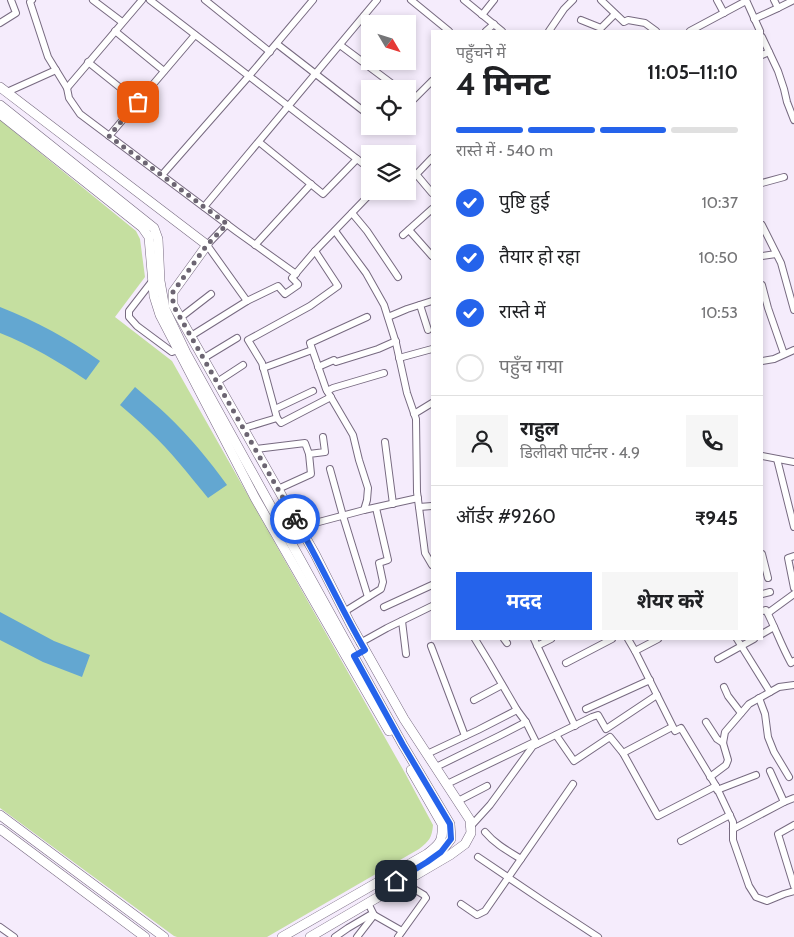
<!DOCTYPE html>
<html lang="hi">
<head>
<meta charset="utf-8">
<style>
	body { margin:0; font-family:Cabin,"Noto Sans Devanagari",sans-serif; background:#f6f6f6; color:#202124; height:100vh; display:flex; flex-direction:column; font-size:19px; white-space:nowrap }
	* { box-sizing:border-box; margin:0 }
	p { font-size:16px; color:#757577 }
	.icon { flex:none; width:28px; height:28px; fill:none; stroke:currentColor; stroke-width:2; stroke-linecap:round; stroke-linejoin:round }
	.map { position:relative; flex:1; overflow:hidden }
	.side { position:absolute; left:431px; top:30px; width:332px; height:610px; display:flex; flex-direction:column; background:#fff; border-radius:0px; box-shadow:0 2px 8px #0003 }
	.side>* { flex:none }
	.needle { width:32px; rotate:128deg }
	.controls { position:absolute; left:361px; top:15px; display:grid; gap:10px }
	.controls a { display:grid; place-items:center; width:55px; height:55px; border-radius:0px; background:#fff; box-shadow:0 2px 8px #0003; font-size:25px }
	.pin { position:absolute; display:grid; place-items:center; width:42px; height:42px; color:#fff; margin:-21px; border-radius:10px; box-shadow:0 2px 8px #0006 }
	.courier { position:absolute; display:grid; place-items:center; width:50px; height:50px; margin:-25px; border:4px solid #2563eb; border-radius:50%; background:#fff; color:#222; box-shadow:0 1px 6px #0007 }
	.summary em { font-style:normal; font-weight:700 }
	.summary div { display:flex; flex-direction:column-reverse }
	.summary { display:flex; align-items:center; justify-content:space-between; height:85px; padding:0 25px }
	h1 { font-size:32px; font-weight:700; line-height:38px }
	.bar { display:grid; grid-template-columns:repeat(4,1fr); gap:8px 5px; align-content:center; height:60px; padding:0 25px }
	.bar i { height:6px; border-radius:4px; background:#e0e0e0 }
	.bar .selected { background:#2563eb }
	.bar p { grid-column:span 4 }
	.line { display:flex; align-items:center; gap:12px; padding:0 25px; border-top:1px solid #e0e0e0 }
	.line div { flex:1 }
	.round { display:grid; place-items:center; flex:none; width:52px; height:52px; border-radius:0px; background:#f6f6f6 }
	ol { padding:0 25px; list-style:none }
	li { display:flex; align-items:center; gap:15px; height:55px }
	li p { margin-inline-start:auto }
	li .icon { padding:5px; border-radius:50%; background:#2563eb; color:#fff; stroke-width:4 }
	li:last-child { color:#757577 }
	li i { width:28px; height:28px; border:2px solid #e0e0e0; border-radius:50% }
	.cta { display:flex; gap:10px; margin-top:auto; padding:10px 25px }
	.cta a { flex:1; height:58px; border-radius:0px; background:#2563eb; color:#fff; font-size:20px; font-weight:700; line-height:58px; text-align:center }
	.cta a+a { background:#f6f6f6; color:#202124 }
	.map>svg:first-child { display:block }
</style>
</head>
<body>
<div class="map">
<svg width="794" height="937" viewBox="0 0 794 937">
	<rect width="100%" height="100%" fill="#f5ecfc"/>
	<path fill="#c5dfa0" d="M0,120L136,231L140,239L145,277L115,317L172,361L405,773L433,825C432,838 429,841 419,849L267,937H177L174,936L0,808Z"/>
	<g fill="#63a7d1">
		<path d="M0,307C36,321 69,339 100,361L86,380C59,362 31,345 0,333Z"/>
		<path d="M135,387C145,396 157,405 167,415C189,436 209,460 227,485L208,498C189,475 171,451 149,431C140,422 130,414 120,405Z"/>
		<path d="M0,612L54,641L90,655L82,677L43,662L0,640Z"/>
	</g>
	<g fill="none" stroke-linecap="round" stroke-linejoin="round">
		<defs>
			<g id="street">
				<path d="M32,0L30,2L48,57L67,88L69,98L80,114L236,231L296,274"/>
				<path d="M93,0L122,22"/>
				<path d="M150,0L370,169"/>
				<path d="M205,0L270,52"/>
				<path d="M411,0L449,31"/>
				<path d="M464,0L502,31"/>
				<path d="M601,0L624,22L628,20L645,23L656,31"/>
				<path d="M717,0L724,13"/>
				<path d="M746,0L760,31"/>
				<path d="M774,0L778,8L794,0"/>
				<path d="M482,15L494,0"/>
				<path d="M364,16L373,24"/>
				<path d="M754,19L778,8"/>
				<path d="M581,20L601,28L615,14"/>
				<path d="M0,23L16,13L11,0"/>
				<path d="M115,31L164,71"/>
				<path d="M486,31L494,24"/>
				<path d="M549,31L564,9L573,0"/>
				<path d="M690,31L746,1"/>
				<path d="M762,37L778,71L784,89L787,102L794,120"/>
				<path d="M277,44L370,116"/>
				<path d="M340,45L399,89"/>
				<path d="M762,55L769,52"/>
				<path d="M88,62L138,102"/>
				<path d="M67,88L142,0"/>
				<path d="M7,92L56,70"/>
				<path d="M408,105L432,81"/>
				<path d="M384,126H385"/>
				<path d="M109,136L195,35"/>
				<path d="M259,142L323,194L357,159"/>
				<path d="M416,174L432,193"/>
				<path d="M162,175L249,76L313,0"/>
				<path d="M408,183L432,158"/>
				<path d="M762,183L784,177"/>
				<path d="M204,207L377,0"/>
				<path d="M352,213L367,231L398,277"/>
				<path d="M227,224L207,245L247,301"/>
				<path d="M762,225L781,263L794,310"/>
				<path d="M409,230L432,256"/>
				<path d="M335,231L366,273L384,305L396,343L407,393L416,419L417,492L425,553L432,565"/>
				<path d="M403,235L432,209"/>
				<path d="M255,245L311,184"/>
				<path d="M762,256L776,254"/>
				<path d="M153,280L129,311V317L137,326L172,352L178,350"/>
				<path d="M762,285L768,308L784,354"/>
				<path d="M420,305L428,330"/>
				<path d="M388,317L407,309L432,301"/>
				<path d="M180,318L211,294"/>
				<path d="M191,336L247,301L278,286L285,294L298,285V284L292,278L315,251L373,191"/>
				<path d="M204,358L237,338"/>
				<path d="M399,358L432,349"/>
				<path d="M762,361L774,359L794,350"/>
				<path d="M318,367L334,360L336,362L378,349L396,341"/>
				<path d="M263,368L312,350"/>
				<path d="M217,382L243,365"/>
				<path d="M327,391L333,388L384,373"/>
				<path d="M275,409L313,391"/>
				<path d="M414,414L432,403"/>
				<path d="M277,418L262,363L248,340L310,306L338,286L315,251"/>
				<path d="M244,428L277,418L281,423L331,397"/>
				<path d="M385,442L393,504"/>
				<path d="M256,449L305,443L309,454"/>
				<path d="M762,456L794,462"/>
				<path d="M777,459L794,527"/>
				<path d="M330,469L343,516L368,597"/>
				<path d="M278,489L311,474L309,454L325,452L323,437"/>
				<path d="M419,507L432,506"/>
				<path d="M364,510L367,500L368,488L359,460L353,435L326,389L310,343L367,317"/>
				<path d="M300,527L364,510L418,498"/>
				<path d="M762,554L768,578"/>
				<path d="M794,556L788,558L794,588"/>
				<path d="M762,594L770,592"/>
				<path d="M384,607L432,585"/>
				<path d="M762,611L766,610C775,627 781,645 791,663L794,661"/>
				<path d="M344,612L381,589L383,582L379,563L388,560L376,508"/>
				<path d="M768,613L794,594"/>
				<path d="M402,621L406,654"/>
				<path d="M762,634L774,627"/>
				<path d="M475,639L489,662L517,710L526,722L537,744"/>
				<path d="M504,639L507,643"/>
				<path d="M534,639L575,726"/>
				<path d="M628,639L635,651L675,731L681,728L716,786L733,822V840L749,886L756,897L767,901L784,894L794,891"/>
				<path d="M737,639L770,692"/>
				<path d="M360,643L387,628L432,606"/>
				<path d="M431,646L465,736"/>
				<path d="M537,646L551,639"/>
				<path d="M635,651L658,639"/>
				<path d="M718,659L754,639"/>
				<path d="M566,663L612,639"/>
				<path d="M724,687L728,696L741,713"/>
				<path d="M759,698L765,714L768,737L774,752L789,777"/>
				<path d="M474,700L502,685"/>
				<path d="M586,709L650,680"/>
				<path d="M706,722L717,739L723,743"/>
				<path d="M556,735L574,761L610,737L623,753L658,816L716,786"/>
				<path d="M623,753L672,727"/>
				<path d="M427,754L478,730L517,710"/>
				<path d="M436,767L499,736L526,722"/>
				<path d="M710,777L726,765L728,760L723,743L725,732L749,704L779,687L794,685"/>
				<path d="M447,784L532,743L534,744"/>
				<path d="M717,790L756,775"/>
				<path d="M458,801L487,786"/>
				<path d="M784,802L794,798"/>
				<path d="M794,825L778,834L794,886"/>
				<path d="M470,827L490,805L533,746L592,717L598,715L606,729L657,695"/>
				<path d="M733,829L784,802L770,771"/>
				<path d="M485,832C495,844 508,851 521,859"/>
				<path d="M681,841L730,815"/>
				<path d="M478,857L543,901L598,937"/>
				<path d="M461,904L477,915L485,911L573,784"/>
				<path d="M0,927L14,937"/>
				<path d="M335,937L348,928L370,915H374L402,931"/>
				<path d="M357,937L374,915L368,903"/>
				<path d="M398,937L426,898L424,895L414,889"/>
			</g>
			<g id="secondary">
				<path d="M0,87L207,245L173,292V305L315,554L351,625L404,719L470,820L471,833L465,844L450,855L310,937"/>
				<path d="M0,105L154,228L158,239L160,281L165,309L186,353L403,745L450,824L451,839L441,852L426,863"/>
				<path d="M0,114L142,227L149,237L154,296L160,315L255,498L389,731"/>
				<path d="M0,815L164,937"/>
				<path d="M0,829L145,937"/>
				<path d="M282,937L427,854C440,844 443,841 442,824L411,770"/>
			</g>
		</defs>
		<use href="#street" stroke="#776a80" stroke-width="8"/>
		<use href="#secondary" stroke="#776a80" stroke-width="10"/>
		<use href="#street" stroke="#fff" stroke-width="6"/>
		<use href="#secondary" stroke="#fff" stroke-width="9"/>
	</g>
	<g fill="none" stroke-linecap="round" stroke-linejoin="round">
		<path stroke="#6c6572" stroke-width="5" stroke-dasharray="0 9" d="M138,102L109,136L227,224L207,245L173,292V305L295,519"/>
		<path stroke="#2563eb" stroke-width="6" d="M295,519C320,562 340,607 365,650L354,656L403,745L450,824L451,839L441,852L427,862L396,881"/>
	</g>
</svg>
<div class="controls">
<a><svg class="needle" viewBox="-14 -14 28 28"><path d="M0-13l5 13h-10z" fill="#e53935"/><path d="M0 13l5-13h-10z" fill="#757577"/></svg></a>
<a><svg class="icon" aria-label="locate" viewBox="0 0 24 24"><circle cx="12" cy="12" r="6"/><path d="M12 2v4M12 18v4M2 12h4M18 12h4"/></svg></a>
<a><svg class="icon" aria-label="layers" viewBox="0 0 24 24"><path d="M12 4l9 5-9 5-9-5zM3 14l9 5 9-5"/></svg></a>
</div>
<div class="pin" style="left:138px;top:102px;background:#ea580c"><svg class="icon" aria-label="bag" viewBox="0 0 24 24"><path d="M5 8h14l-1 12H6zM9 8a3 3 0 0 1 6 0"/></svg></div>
<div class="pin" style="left:396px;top:881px;background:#1f2937"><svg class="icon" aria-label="home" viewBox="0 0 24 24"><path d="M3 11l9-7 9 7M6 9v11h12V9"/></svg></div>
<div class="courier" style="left:295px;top:519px"><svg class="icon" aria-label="bike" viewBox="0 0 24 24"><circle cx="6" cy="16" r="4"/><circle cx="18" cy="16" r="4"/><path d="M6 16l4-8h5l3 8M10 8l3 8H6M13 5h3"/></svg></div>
<section class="side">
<div class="summary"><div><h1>4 मिनट</h1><p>पहुँचने में</p></div><em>11:05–11:10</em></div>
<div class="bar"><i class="selected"></i><i class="selected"></i><i class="selected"></i><i></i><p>रास्ते में · 540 m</p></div>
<ol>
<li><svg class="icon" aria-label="check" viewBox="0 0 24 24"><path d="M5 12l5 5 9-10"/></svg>पुष्टि हुई<p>10:37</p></li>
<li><svg class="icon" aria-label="check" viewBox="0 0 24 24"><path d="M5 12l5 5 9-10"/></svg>तैयार हो रहा<p>10:50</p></li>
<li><svg class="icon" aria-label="check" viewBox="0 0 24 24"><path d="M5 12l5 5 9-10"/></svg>रास्ते में<p>10:53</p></li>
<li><i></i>पहुँच गया</li>
</ol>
<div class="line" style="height:90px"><a class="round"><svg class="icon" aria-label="person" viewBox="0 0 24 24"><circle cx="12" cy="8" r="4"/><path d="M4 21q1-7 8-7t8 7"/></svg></a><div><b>राहुल</b><p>डिलीवरी पार्टनर · 4.9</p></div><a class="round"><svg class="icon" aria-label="phone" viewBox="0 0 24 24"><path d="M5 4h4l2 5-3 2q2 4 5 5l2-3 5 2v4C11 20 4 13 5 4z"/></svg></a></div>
<div class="line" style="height:65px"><div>ऑर्डर #9260</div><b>₹945</b></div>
<div class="cta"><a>मदद</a><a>शेयर करें</a></div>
</section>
</div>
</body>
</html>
